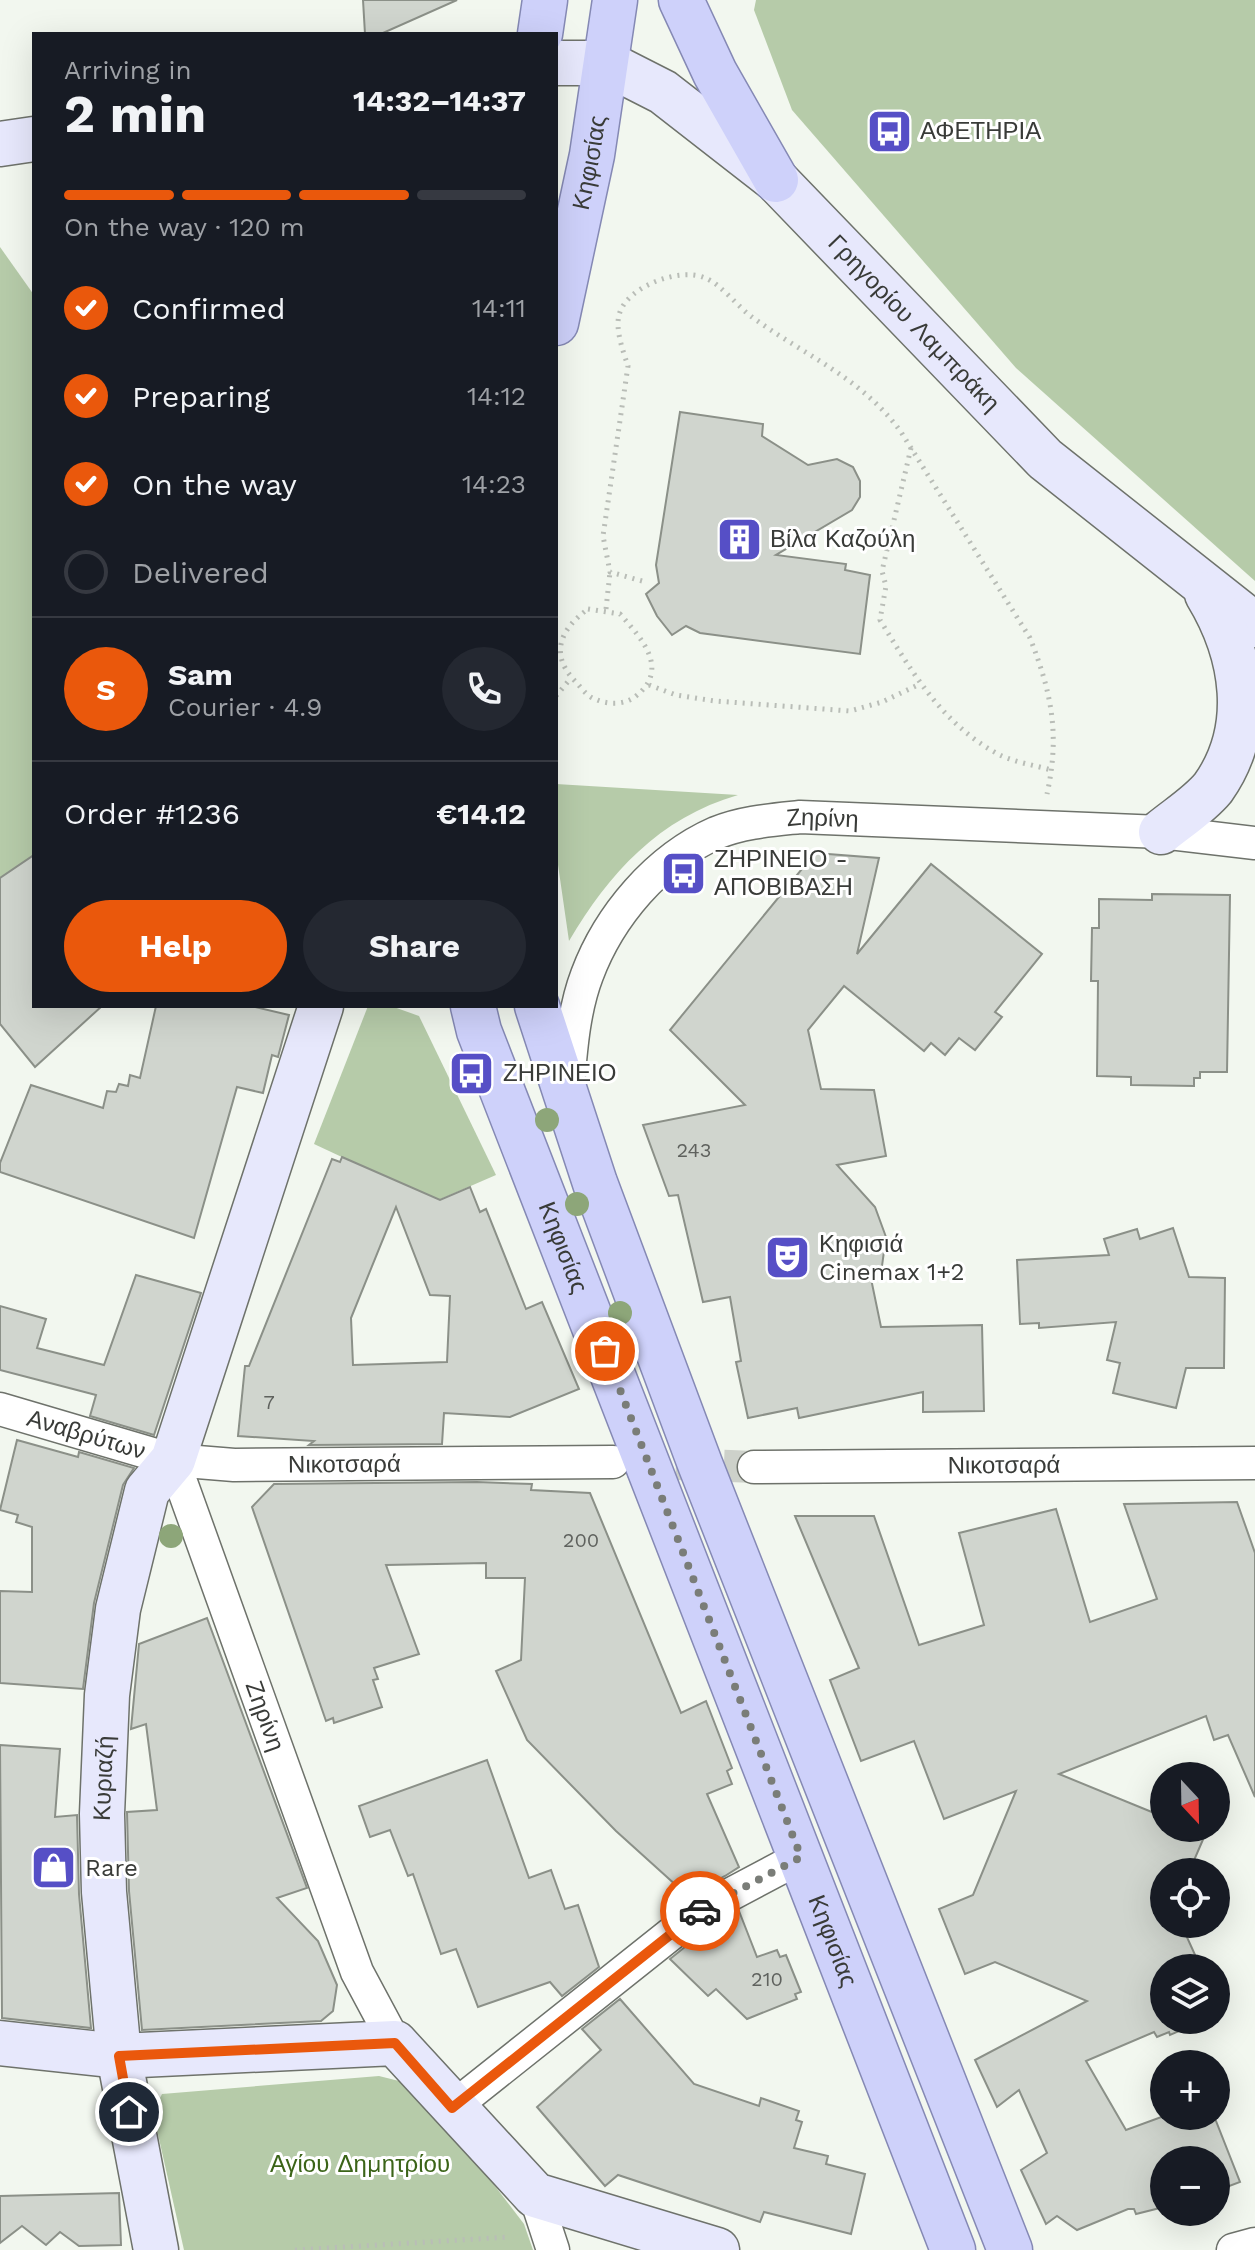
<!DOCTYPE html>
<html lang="en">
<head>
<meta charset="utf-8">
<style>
	body { margin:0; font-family:"Work Sans",sans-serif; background:#242831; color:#f1f3f6; height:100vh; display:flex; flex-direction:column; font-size:30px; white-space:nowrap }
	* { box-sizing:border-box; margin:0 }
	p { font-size:26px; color:#9ea1a6 }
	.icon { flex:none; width:44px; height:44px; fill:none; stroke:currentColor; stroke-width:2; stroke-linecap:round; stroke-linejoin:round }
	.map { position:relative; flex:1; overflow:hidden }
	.sheet { position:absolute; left:32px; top:32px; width:526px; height:976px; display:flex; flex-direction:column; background:#171b24; border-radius:0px; box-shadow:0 8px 32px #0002 }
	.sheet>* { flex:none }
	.needle { width:52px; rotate:158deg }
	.tools { position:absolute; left:1150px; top:1762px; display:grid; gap:16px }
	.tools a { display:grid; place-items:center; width:80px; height:80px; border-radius:50%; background:#171b24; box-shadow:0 8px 32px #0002; font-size:40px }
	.pin { position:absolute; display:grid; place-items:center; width:68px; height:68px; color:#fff; margin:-34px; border:4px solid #fff; border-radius:50%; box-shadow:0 2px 8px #0007 }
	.courier { position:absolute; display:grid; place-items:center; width:80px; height:80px; margin:-40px; border:6px solid #ea580c; border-radius:50%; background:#fff; color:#222; box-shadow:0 2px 10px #0007 }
	.head em { font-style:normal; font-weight:700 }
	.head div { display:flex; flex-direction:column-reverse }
	.head { display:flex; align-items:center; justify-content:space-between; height:136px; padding:0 32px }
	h1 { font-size:52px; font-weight:700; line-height:60px }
	.bar { display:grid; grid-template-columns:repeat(4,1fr); gap:12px 8px; align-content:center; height:96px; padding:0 32px }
	.bar i { height:10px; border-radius:6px; background:#363941 }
	.bar .current { background:#ea580c }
	.bar p { grid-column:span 4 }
	.line { display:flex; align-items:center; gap:20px; padding:0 32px; border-top:2px solid #363941 }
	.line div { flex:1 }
	.round { display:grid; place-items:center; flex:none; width:84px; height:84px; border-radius:42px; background:#242831 }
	ol { padding:0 32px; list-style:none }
	li { display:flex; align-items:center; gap:24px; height:88px }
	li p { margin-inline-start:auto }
	li .icon { padding:8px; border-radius:50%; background:#ea580c; color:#fff; stroke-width:4 }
	li:last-child { color:#9ea1a6 }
	li i { width:44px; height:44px; border:4px solid #363941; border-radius:50% }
	.primary-button { display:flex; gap:16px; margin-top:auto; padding:16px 32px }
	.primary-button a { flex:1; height:92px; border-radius:48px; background:#ea580c; color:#fff; font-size:32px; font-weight:700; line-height:92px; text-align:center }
	.primary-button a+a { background:#242831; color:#f1f3f6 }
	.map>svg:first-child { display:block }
</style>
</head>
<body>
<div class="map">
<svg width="1255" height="2250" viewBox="0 0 1255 2250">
	<rect width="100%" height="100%" fill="#f2f7ef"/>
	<g fill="#b6cba9">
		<path d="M756,0H1255V581L1016,368L792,110L754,10Z"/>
		<path d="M0,247L34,295V964L0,987Z"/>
		<path d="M556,784L738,795C659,818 609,873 569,941L556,851Z"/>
		<path d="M368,1006H391L419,1016L496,1175L436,1201L314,1144Z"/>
		<path d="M379,2076L403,2082L482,2169L524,2224L533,2250H184L153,2112L162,2094Z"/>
	</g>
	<g fill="#d0d5ce" stroke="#8b9088" stroke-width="2" fill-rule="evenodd">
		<path d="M363,0H457L383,33L365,34Z"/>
		<path d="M680,412L763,424L762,436L808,465L837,459L853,467L860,481V497L852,510L776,555L846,564L845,570L870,575L860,654L700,633L686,626L672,635L657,616L646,594L659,583L656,565Z"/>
		<path d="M815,853L879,858L857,954L931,864L1042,954L995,1012L1002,1017L975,1050L959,1038L945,1055L931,1043L924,1051L844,986L808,1030L821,1089L874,1090L886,1156L837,1165L875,1207L886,1237L882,1266L869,1269L881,1327L982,1325L984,1411L923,1412V1392L799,1418L797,1408L748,1418L736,1362L741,1361L730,1297L703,1302L678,1195L669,1196L643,1125L745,1105L670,1030Z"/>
		<path d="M34,855V1006H102L35,1067L0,1024V878Z"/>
		<path d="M1152,894L1230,895L1227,1072H1200V1078H1194V1086L1131,1085V1077L1097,1076L1098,981H1091L1092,928H1099V899L1152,900Z"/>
		<path d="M156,1006H251L289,1015L278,1057L272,1055L263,1093L237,1087L194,1238L0,1172V1163L31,1085L103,1108L107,1091L116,1092L119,1084L128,1086L130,1075L140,1078Z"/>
		<path d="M342,1157L440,1200L470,1187L480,1212L486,1209L526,1309L542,1302L579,1389L510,1417L444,1413L442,1444L309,1445L314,1441L238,1436L245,1366H249L332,1159L340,1162ZM396,1207L430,1295L450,1296L447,1362L353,1365L351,1318Z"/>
		<path d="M1173,1228L1189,1277L1225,1278L1224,1368H1186L1176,1408L1113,1393L1120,1363L1107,1360L1116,1322L1039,1328V1323L1020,1324L1017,1260L1109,1255L1104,1239L1137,1229L1140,1239Z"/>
		<path d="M136,1275L201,1293L154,1435L90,1416L96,1395L0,1370V1306L46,1319L37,1348L104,1365Z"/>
		<path d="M17,1440L78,1457L79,1452L134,1468L123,1485L94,1603L83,1689L0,1683V1591L32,1592V1527L16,1522L18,1515L0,1510Z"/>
		<path d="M477,1482L532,1484L531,1490L590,1493L681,1713L706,1701L732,1768L727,1771L732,1784L707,1794L739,1867L725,1876L688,1896L616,1831L527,1740L496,1671L521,1660L525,1578H486V1563L386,1565L419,1654L374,1668L378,1679L373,1680L382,1707L334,1723L333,1718L326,1721L252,1507L274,1484Z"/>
		<path d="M1237,1502L1255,1553V1797L1228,1735L1214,1740L1206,1716L1059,1774L1164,1817V1828H1208L1189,1872H1164V1924H1181L1201,1968H1164V2020H1204L1170,2035L1169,2032L1157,2037L1154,2032L1086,2061L1126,2130L1164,2116H1214L1240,2182L1216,2191V2160H1164V2207L1136,2214L1134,2209H1128L1077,2230L1057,2216L1046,2224L1021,2170L1047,2153L1019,2090L997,2107L975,2060L1087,2001L995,1962L965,1974L939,1909L973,1895L1016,1791L944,1819L914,1741L861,1761L830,1680L859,1668L795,1516H874L919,1645L984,1625L959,1533L1056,1509L1090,1622L1157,1599L1124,1504Z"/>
		<path d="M207,1618L307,1888L277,1898L318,1941L337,1985L333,2011L321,2021L142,2030L129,1891L127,1812L157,1810L146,1724L131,1729L139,1644Z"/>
		<path d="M0,1745L60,1749L55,1817L77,1815L79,1894L91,2028L2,2018Z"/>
		<path d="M487,1760L529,1878L551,1870L565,1909L578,1905L599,1967L562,1996L550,1982L478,2007L456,1949L441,1954L413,1874L408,1876L390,1830L370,1837L359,1806Z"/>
		<path d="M739,1911L757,1957L777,1950L780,1957L786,1955L801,1992L795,1994L797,1999L747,2019L716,1989L708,1996L670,1959L711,1926Z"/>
		<path d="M620,1999L694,2084L759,2106L761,2098L799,2111L796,2120L802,2122L794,2148L828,2156L826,2164L865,2174L851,2234L764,2212L760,2222L618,2175L605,2186L537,2107L601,2050L582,2029Z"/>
		<path d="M119,2193L121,2245L79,2246L60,2232L46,2245L22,2226L0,2243V2196Z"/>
	</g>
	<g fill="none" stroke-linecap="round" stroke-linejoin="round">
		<path stroke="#cdd1ca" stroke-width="32" stroke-dasharray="32 16" stroke-linecap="butt" d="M628,1462L754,1467"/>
		<defs>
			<g id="street">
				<path id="s1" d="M568,1084C571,1048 574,1009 587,975C609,916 657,859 716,833C743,822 772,820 800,817L1161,832L1255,843"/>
				<path id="s2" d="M0,1409L173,1460L234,1465L613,1462"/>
				<path id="s3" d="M173,1460L357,1972L395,2043"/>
				<path id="s4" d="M754,1467L1255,1463"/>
				<path d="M452,2108L701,1910L801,1857"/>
				<path d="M535,2195L553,2250"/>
				<path d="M1233,2250L1255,2244"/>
			</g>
			<g id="secondary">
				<path id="s5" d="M556,63H606L663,92L776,180L1045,459L1255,625"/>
				<path d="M0,144L34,139"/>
				<path d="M1161,832C1178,818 1199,805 1213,788C1255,729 1244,655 1207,594"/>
				<path d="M0,2043L119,2056L395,2043L535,2195L717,2250"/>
				<path id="s6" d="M156,2250L119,2056L104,1892L102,1814L107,1695L118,1609L147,1491L173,1460L321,1006"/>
			</g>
			<g id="primary">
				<path d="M681,0L715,73L776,180"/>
				<path d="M540,34L545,0"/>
				<path id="s7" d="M556,323L592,155L615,0"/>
				<path id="s8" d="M473,1006L479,1031L953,2250"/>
				<path d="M537,1006L595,1183L700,1464L1010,2250"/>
			</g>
		</defs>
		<use href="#street" stroke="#6e726b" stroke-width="35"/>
		<use href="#secondary" stroke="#6e726b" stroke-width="47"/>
		<use href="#primary" stroke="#8589b4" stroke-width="47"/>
		<g stroke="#b9bdb7" stroke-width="5" stroke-dasharray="2 6" stroke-linecap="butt">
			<path d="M911,448L882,571L886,586L880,620C912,672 942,724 998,754C1013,762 1034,765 1051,770"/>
			<path d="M642,581L610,572L603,536L628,366C623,351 614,327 620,312C629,286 680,267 705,278C721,284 737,306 752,317C804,355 862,378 901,432L1030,638C1052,694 1060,735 1047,794"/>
			<path d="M588,609L620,614C642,639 670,669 636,696C625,705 608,705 595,699C588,697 582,689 577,683C549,656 559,630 588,609Z"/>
			<path d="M606,609L610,572"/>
			<path d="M649,685L676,695L715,701L850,711L882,702L920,684"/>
			<path d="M556,696L571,678"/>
			<path d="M295,2250L510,2237"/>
		</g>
		<use href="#street" stroke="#fff" stroke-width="32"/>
		<use href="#secondary" stroke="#e7e8fc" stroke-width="44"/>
		<use href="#primary" stroke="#ced1fa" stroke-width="44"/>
	</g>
	<g fill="#8da679">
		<circle cx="547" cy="1120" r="12"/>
		<circle cx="577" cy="1204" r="12"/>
		<circle cx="620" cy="1313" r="12"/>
		<circle cx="171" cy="1536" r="12"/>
	</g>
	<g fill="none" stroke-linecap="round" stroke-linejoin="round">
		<path stroke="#7a7d78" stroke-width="8" stroke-dasharray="0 14.4" d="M605,1351L801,1857L700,1911"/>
		<path stroke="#ea580c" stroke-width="10" d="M129,2112L119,2056L395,2043L452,2108L700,1911"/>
	</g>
	<defs>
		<symbol id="bus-square" viewBox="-11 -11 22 22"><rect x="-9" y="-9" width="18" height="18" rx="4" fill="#564fc6" stroke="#fff"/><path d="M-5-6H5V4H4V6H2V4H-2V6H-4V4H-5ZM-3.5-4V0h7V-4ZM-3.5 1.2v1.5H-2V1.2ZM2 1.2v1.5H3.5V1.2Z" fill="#fff"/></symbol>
		<symbol id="building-square" viewBox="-11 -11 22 22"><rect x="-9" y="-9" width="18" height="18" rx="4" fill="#564fc6" stroke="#fff"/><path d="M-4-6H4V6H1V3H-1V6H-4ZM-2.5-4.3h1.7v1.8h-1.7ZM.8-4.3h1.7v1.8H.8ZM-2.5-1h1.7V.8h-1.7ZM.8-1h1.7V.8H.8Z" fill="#fff"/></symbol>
		<symbol id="theatre-square" viewBox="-11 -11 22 22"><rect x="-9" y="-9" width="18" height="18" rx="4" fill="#564fc6" stroke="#fff"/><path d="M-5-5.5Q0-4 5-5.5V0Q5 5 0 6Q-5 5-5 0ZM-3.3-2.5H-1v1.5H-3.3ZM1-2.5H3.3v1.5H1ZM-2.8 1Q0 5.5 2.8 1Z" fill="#fff"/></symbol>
		<symbol id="shop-square" viewBox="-11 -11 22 22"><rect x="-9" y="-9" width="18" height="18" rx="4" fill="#564fc6" stroke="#fff"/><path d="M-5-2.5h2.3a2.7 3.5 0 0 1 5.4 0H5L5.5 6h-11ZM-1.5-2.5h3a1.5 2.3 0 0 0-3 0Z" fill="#fff"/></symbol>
	</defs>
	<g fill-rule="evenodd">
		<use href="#bus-square" x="864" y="106" width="51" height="51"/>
		<use href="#building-square" x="714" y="514" width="51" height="51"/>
		<use href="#bus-square" x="658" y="848" width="51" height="51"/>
		<use href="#bus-square" x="446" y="1048" width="51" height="51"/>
		<use href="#theatre-square" x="762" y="1232" width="51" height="51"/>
		<use href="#shop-square" x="28" y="1842" width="51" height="51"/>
	</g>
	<g text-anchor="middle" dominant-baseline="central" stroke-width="6" stroke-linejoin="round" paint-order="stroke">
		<g font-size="20" fill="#5f625e">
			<text x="694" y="1150">243</text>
			<text x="269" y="1402">7</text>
			<text x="581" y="1540">200</text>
			<text x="767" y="1979">210</text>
		</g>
		<g font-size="24" fill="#393b38" stroke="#fff" text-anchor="start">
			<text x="920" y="131">ΑΦΕΤΗΡΙΑ</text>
			<text x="770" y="539">Βίλα Καζούλη</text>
			<text x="714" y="859">ΖΗΡΙΝΕΙΟ -<tspan x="714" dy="28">ΑΠΟΒΙΒΑΣΗ</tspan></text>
			<text x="503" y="1073">ΖΗΡΙΝΕΙΟ</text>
			<text x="819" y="1244">Κηφισιά<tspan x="819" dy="28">Cinemax 1+2</tspan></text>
			<text x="85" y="1868">Rare</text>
		</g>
		<g font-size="24" fill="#393b38" stroke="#fff">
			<text stroke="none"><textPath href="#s7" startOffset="164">Κηφισίας</textPath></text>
			<text stroke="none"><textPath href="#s5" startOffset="456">Γρηγορίου Λαμπράκη</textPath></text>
			<text stroke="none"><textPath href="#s1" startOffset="416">Ζηρίνη</textPath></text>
			<text stroke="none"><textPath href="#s8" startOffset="258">Κηφισίας</textPath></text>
			<text stroke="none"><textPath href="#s2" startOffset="90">Αναβρύτων</textPath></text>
			<text stroke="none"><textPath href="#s2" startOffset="352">Νικοτσαρά</textPath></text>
			<text stroke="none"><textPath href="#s4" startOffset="250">Νικοτσαρά</textPath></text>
			<text stroke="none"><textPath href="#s3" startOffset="272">Ζηρίνη</textPath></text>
			<text stroke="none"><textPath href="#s6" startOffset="476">Κυριαζή</textPath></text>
			<text stroke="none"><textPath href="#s8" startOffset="1002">Κηφισίας</textPath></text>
		</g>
		<g font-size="24" fill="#3b6418" stroke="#fff">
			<text x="360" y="2164">Αγίου Δημητρίου</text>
		</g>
	</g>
</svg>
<div class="tools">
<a><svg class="needle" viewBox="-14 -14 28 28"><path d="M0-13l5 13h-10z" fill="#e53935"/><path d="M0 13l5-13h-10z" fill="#9ea1a6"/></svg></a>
<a><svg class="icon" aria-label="locate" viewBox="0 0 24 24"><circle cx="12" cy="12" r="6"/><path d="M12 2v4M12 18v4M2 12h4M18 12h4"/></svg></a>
<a><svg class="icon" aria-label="layers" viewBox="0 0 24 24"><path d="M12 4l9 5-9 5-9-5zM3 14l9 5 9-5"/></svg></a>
<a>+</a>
<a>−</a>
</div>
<div class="pin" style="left:605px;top:1351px;background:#ea580c"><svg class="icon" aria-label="bag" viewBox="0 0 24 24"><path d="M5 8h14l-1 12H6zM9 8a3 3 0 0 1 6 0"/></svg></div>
<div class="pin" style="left:129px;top:2112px;background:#1f2937"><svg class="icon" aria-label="home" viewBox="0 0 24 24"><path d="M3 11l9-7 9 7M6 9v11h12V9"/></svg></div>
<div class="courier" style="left:700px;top:1911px"><svg class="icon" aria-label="car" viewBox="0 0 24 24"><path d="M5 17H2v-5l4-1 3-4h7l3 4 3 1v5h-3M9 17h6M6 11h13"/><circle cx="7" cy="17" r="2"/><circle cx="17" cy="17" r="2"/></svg></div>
<section class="sheet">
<div class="head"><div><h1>2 min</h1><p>Arriving in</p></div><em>14:32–14:37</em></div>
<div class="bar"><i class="current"></i><i class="current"></i><i class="current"></i><i></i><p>On the way · 120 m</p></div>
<ol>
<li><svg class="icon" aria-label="check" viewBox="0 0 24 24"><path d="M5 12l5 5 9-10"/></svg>Confirmed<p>14:11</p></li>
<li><svg class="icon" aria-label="check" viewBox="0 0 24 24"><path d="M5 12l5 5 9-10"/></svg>Preparing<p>14:12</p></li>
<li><svg class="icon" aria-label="check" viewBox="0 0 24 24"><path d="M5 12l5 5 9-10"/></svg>On the way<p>14:23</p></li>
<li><i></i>Delivered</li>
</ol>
<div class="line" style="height:144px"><b class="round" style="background:#ea580c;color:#fff">S</b><div><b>Sam</b><p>Courier · 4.9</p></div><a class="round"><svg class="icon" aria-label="phone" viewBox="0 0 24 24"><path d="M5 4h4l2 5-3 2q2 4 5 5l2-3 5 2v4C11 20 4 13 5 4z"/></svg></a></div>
<div class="line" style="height:104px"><div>Order #1236</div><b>€14.12</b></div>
<div class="primary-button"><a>Help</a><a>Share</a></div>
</section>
</div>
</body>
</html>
